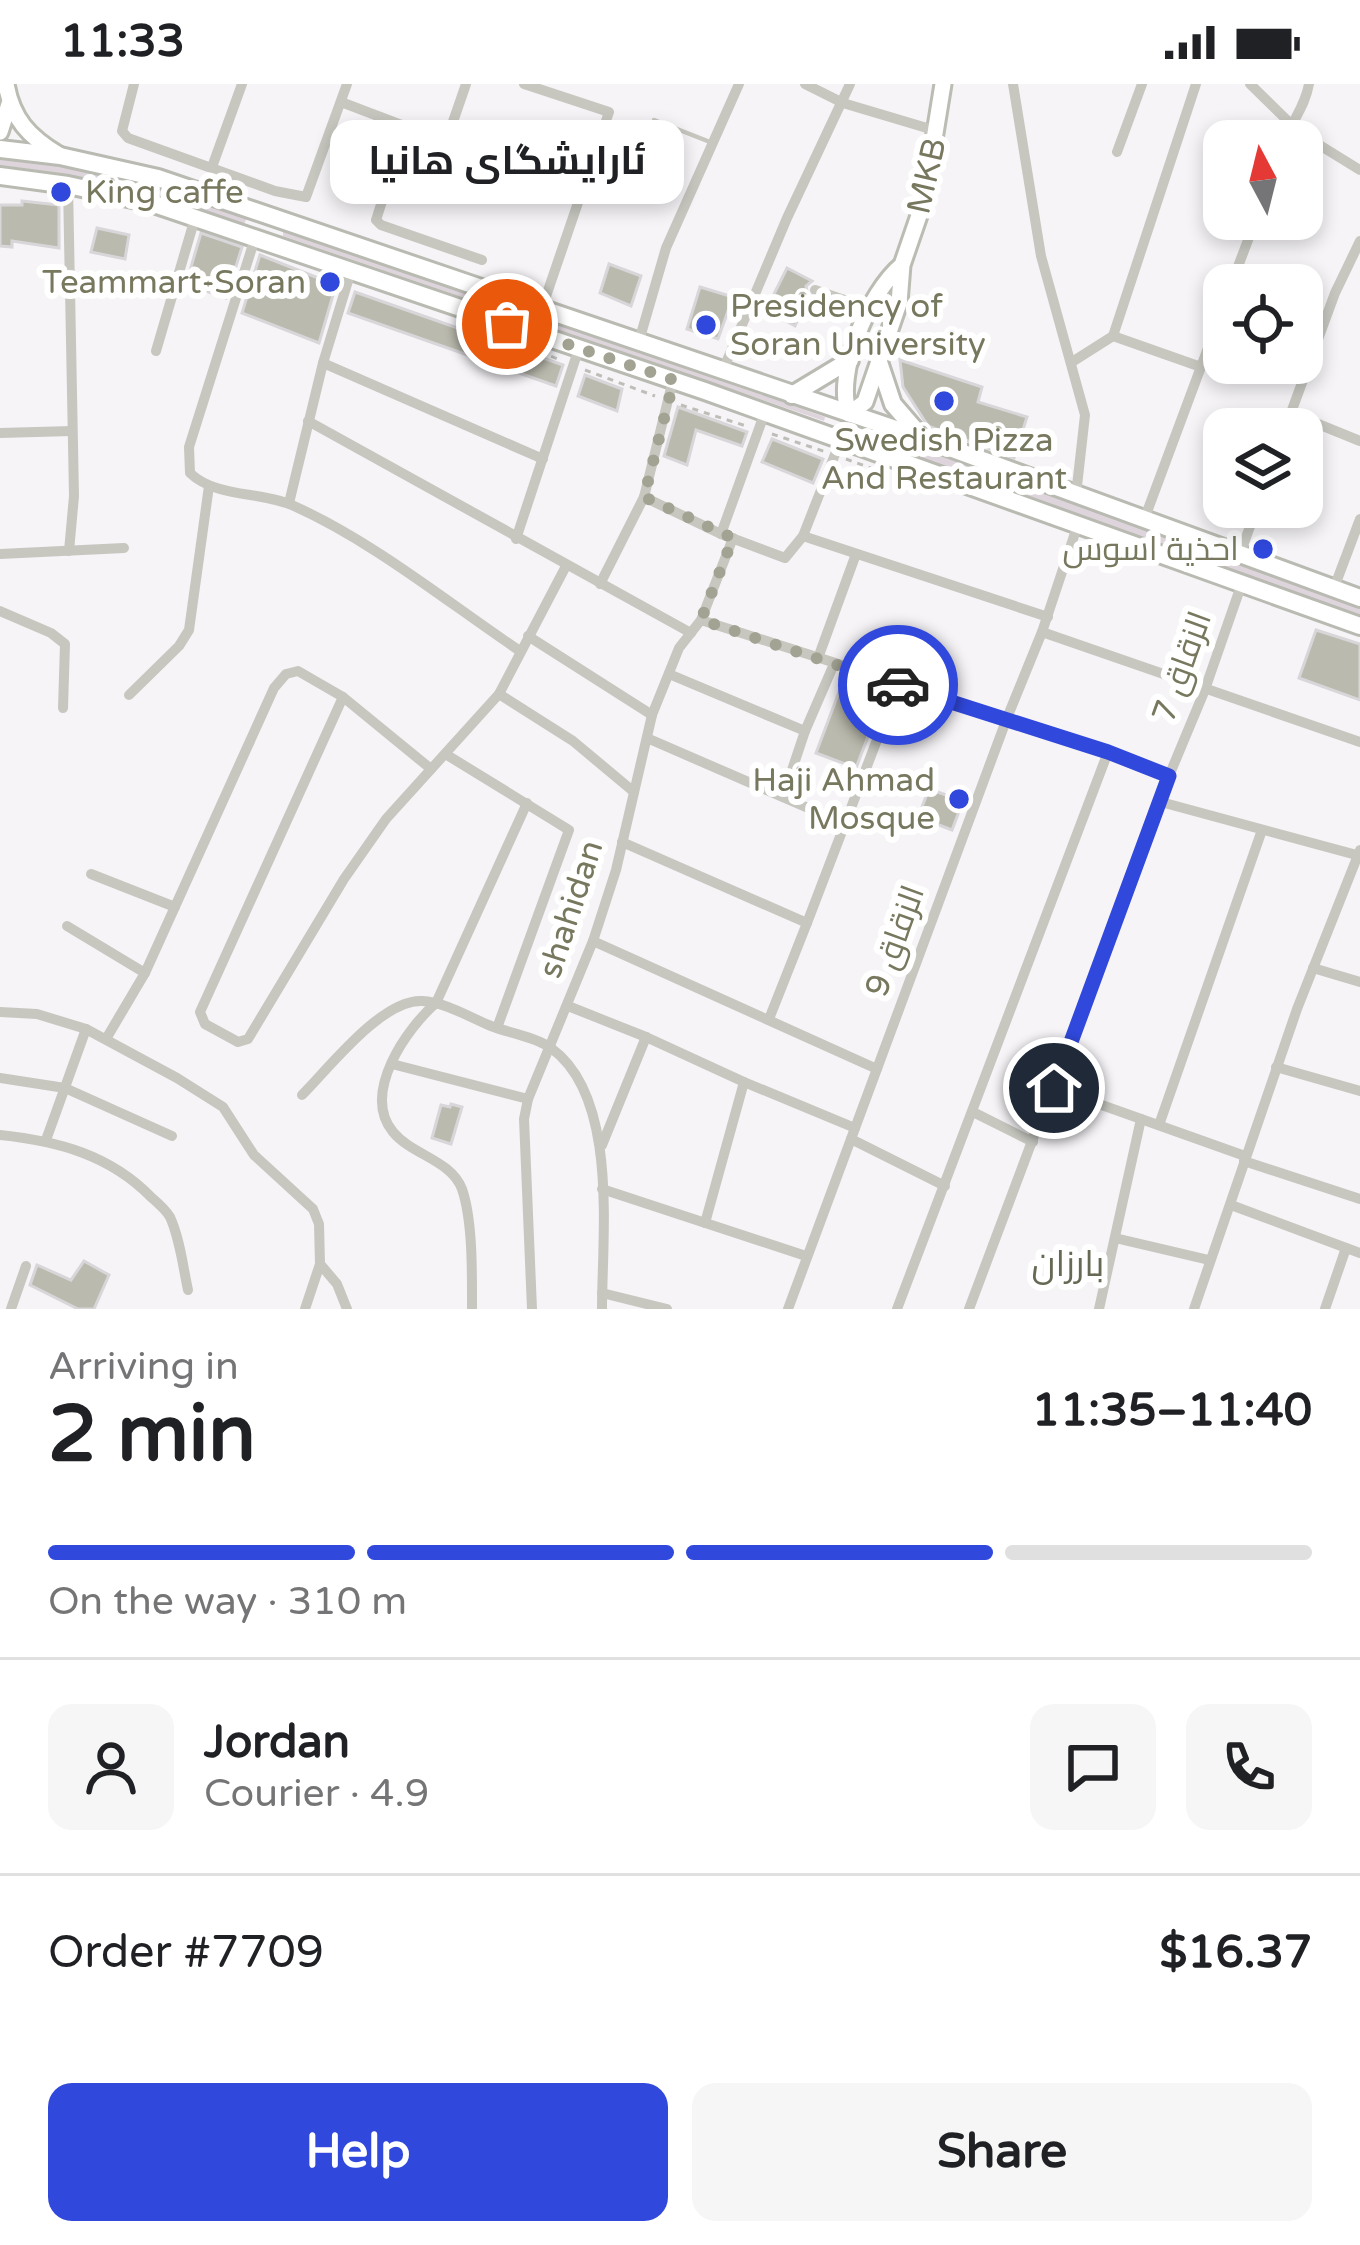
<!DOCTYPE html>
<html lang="en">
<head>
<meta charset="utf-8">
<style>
	body { margin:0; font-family:"Varela Round",Cairo,sans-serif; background:#f6f6f6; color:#202124; height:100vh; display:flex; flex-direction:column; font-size:45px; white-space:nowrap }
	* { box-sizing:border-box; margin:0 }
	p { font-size:39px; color:#757577 }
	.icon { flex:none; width:66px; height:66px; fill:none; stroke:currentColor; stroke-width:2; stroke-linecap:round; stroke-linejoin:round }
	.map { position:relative; height:1225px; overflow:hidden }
	.sheet { display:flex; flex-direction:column; background:#fff; flex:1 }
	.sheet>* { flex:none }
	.needle { width:78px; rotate:353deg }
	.tools { position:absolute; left:1203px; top:36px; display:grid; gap:24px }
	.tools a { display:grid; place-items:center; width:120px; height:120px; border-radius:24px; background:#fff; box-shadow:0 6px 18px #0003; font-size:60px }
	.pin { position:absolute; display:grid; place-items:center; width:102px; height:102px; color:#fff; margin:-51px; border:6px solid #fff; border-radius:50%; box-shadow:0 3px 12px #0007 }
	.courier { position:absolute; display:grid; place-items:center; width:120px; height:120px; margin:-60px; border:9px solid #3048db; border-radius:50%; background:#fff; color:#222; box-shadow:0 3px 15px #0007 }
	.bubble { position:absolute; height:84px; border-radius:24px; background:#fff; box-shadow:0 6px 18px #0003; font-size:39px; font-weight:700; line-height:84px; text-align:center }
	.overview em { font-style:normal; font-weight:700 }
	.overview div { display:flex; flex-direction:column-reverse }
	.overview { display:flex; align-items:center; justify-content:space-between; height:204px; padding:0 48px }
	h1 { font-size:78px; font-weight:700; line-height:90px }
	.bar { display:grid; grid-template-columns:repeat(4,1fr); gap:18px 12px; align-content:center; height:144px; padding:0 48px }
	.bar i { height:15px; border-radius:9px; background:#e0e0e0 }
	.bar .current { background:#3048db }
	.bar p { grid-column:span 4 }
	.line { display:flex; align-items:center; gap:30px; padding:0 48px; border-top:3px solid #e0e0e0 }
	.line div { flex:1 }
	.round { display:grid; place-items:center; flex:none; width:126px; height:126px; border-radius:24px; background:#f6f6f6 }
	.action { display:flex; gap:24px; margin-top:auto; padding:24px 48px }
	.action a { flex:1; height:138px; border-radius:24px; background:#3048db; color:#fff; font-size:48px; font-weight:700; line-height:138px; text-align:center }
	.action a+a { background:#f6f6f6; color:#202124 }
	.status { display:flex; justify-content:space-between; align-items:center; height:84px; padding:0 60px; background:#fff; direction:ltr }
	.status svg { height:33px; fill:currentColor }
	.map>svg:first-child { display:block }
</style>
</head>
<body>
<div class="status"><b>11:33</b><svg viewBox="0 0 49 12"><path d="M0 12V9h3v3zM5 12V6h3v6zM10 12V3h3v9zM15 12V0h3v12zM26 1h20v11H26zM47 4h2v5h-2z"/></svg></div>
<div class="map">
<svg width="1360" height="1225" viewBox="0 0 1360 1225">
	<rect width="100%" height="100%" fill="#f6f4f7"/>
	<g fill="#ded5dc">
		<path d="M0,75C86,80 166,105 248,132L244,140C164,112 85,92 0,81Z"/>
		<path d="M283,144L825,333L824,337L283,152Z"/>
		<path d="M871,347L1360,521V531L870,358L865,350Z"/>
	</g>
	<g fill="#babaae" stroke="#d8d6d8" stroke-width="3">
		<path d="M22,117L59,121V164L12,157V163L0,162V121H22Z"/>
		<path d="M97,144L129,151L125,175L91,168Z"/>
		<path d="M201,149L242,163L226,214L186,200Z"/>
		<path d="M260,171L336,201L319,259L242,229Z"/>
		<path d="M609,180L641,192L631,222L600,209Z"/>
		<path d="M787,184L812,197L806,202L808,213L795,242L766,226Z"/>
		<path d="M700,203L733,213L718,255L687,245Z"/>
		<path d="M355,208L563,281L556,302L348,229Z"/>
		<path d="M900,276L982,303L978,318L1027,333L1014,374L928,342L903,303Z"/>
		<path d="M585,291L622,305L617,327L578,312Z"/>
		<path d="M678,323L747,348L742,362L696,346L687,381L664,372Z"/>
		<path d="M772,355L823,375L813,399L762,378Z"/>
		<path d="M1316,546L1360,560V616L1299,594Z"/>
		<path d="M845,592L886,605L856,684L816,669Z"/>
		<path d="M929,705L963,717L952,746L918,733Z"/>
		<path d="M451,1020L462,1023L451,1060L432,1054L441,1021L450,1023Z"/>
		<path d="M84,1177L109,1191L94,1225H78L30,1201L37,1181L71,1196Z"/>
	</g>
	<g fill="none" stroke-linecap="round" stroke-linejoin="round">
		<defs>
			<g id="secondary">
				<path d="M6,0C12,35 29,53 59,71"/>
				<path d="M0,48L9,20"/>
				<path d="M902,181C869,208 834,290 849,330L865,318L899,219L902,181L924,117L943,0"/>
			</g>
			<g id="primary">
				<path d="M0,65L60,72L158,94L928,356L1360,514"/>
				<path d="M0,92L68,101L151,119L705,307L1360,542"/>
				<path d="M879,278L893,320L918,349"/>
				<path d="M792,311L850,276"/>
			</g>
		</defs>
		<use href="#secondary" stroke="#bbbcb2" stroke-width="21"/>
		<use href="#primary" stroke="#b9bab1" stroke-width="22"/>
		<g stroke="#bdbeb8" stroke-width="3" stroke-dasharray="6 6" stroke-linecap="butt">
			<path d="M540,268L560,276"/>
			<path d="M585,286L655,312"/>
			<path d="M681,321L746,342"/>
			<path d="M772,350L826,368"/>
			<path d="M846,375L882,388"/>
		</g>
		<path stroke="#c7c7c0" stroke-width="4.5" d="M654,36L710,58"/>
		<g stroke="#c7c7c0" stroke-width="10">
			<path d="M134,0L122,47L128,54L275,107L306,113L347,0"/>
			<path d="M524,0L609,28L542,224"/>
			<path d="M805,0L843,19L937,47"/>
			<path d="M1013,0L1041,172L1085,331L1076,411"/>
			<path d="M1250,0L1300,49L1360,86"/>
			<path d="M341,18L544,95"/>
			<path d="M406,43L376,136L381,141L482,176"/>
			<path d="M1285,57C1292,36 1305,23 1309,0"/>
			<path d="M446,58L466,0"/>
			<path d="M1117,68L1142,0"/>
			<path d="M212,83L242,0"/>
			<path d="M68,102L74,412L69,467"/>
			<path d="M255,154L189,363L190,389C216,414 262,407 294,422C374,458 447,518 520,567"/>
			<path d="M1231,201L1256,135"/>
			<path d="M815,206L871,225"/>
			<path d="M1113,252L1201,283"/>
			<path d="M639,257L666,164L739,0"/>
			<path d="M156,267L195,134"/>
			<path d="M1072,278L1113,252L1196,0"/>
			<path d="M323,279L543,375"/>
			<path d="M723,286L787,134L850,0"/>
			<path d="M1291,329L1360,357"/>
			<path d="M308,337L691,549"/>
			<path d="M1285,345L1335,209L1360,157"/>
			<path d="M0,349L72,347"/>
			<path d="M644,413L721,450L785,474L803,452L841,355"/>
			<path d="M289,419L323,279L351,187"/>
			<path d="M1144,436L1224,221"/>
			<path d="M721,450L765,328"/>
			<path d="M803,452L1048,533"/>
			<path d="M516,455L579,264"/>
			<path d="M0,470L124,464"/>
			<path d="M1240,470L1257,423"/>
			<path d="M600,500L644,413L673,296"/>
			<path d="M1334,504L1360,435"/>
			<path d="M0,527L51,549L65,560L63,624"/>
			<path d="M701,536L1007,634L1169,692"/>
			<path d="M1042,548L1360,658"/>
			<path d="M528,552L652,631"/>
			<path d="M818,574L856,470"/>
			<path d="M669,590L805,647"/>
			<path d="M499,610L573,657L634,708"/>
			<path d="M129,611L179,562L189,546L209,402"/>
			<path d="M343,613L200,928L205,940L238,958L248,955L344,795L386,735L499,610L566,482"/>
			<path d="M647,654L845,740"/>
			<path d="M447,671L569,746L497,944"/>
			<path d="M783,713L805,647L834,580"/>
			<path d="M1161,718L1360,772"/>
			<path d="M622,758L807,839L769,935"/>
			<path d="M91,790L175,823"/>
			<path d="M807,839L898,601"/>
			<path d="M67,842L145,889"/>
			<path d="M593,857L877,985"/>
			<path d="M1313,884L1360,898"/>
			<path d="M568,922L646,953"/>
			<path d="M0,928L37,930L86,945L177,994L223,1023L254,1071L313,1125L319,1140L320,1180L337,1200L347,1225"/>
			<path d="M106,955L145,889L274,604L286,590L298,587L343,613L431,685"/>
			<path d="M392,980L528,1015"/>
			<path d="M1276,983L1360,1007"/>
			<path d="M0,994L65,1004L172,1052"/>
			<path d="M1054,1004L1245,1072"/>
			<path d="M302,1011C329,984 382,915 422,917C445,918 469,933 491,942C509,949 536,953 551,964C619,1013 602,1151 602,1225"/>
			<path d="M973,1028L1033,1058"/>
			<path d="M1159,1041L1262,746"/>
			<path d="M0,1051C58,1057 110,1071 151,1113C158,1119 166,1126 170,1133C180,1155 183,1183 188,1206"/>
			<path d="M851,1055L945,1102"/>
			<path d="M46,1056L86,945"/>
			<path d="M602,1061L646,953L744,998"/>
			<path d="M1244,1077L1360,1115"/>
			<path d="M602,1105L806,1172"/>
			<path d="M1231,1121L1360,1169"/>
			<path d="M705,1139L744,998L855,1044"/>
			<path d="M1115,1154L1209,1176"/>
			<path d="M602,1209L667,1225"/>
			<path d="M11,1225L26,1182"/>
			<path d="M305,1225L320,1180"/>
			<path d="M472,1225C472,1191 473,1137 462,1105C451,1076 412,1071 393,1048C361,1009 407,944 436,919L527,719"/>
			<path d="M532,1225L524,1035L528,1015L593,857L616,786L652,631L679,564L701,536L733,454"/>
			<path d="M788,1225L1007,634L1042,548L1078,440"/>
			<path d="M897,1225L1108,668"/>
			<path d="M969,1225L1169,692L1204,608L1242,499"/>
			<path d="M1099,1225L1141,1035"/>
			<path d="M1194,1225L1297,925L1360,766"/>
			<path d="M1325,1225L1346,1164"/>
		</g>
		<use href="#secondary" stroke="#fff" stroke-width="15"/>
		<use href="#primary" stroke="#fff" stroke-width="16"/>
	</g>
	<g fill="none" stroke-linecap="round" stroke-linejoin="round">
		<path stroke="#a3a394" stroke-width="12" stroke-dasharray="0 21.6" d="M507,240L674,296L644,413L733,454L701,536L898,601"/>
		<path stroke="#3048db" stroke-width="15" d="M898,601L1108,668L1169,692L1054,1004"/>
	</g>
	<g fill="#3048db" stroke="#fff" stroke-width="4.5">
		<circle cx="61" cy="108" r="12"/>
		<circle cx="330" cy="198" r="12"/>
		<circle cx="706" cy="241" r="12"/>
		<circle cx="944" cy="317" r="12"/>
		<circle cx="1263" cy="465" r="12"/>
		<circle cx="959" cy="715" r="12"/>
	</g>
	<g text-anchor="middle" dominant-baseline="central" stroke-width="12" stroke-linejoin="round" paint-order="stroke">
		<g font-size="33" fill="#77785e" stroke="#fff">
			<text transform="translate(927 92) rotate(-77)">MKB</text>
			<text transform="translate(1182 583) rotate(-70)">الزقاق 7</text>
			<text transform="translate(571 825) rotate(-72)">shahidan</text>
			<text transform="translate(895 857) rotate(-70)">الزقاق 9</text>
		</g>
		<g font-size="33" fill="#77785e" stroke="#fff" text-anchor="end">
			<text x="85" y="108" text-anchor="start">King caffe</text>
			<text x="306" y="198">Teammart-Soran</text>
			<text x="730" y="222" text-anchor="start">Presidency of<tspan x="730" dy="38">Soran University</tspan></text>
			<text x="944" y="356" text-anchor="middle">Swedish Pizza<tspan x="944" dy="38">And Restaurant</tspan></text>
			<text x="1239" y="465">احذية اسوس</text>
			<text x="935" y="696">Haji Ahmad<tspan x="935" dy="38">Mosque</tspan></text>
		</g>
		<g font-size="36" fill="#686955" stroke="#fff">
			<text x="1068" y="1180">بارزان</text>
		</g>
	</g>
</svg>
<div class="tools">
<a><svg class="needle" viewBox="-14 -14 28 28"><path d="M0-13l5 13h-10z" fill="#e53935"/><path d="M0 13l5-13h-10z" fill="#757577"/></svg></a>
<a><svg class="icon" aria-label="locate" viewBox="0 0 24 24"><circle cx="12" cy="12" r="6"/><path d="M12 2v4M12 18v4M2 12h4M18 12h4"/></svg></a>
<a><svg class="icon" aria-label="layers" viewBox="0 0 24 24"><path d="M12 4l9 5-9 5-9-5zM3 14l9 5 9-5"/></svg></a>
</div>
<div class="pin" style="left:507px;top:240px;background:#ea580c"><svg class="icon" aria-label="bag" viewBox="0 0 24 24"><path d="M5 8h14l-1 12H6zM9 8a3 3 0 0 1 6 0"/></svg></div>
<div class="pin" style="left:1054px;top:1004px;background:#1f2937"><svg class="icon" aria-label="home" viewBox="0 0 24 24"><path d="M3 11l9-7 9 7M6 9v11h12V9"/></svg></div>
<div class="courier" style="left:898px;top:601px"><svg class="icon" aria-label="car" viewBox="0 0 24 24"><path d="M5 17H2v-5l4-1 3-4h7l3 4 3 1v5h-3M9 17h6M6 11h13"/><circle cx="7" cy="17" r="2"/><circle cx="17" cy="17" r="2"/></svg></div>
<div class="bubble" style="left:330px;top:36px;width:354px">ئارایشگای هانیا</div>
</div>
<section class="sheet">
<div class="overview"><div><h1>2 min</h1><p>Arriving in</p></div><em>11:35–11:40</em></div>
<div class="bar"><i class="current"></i><i class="current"></i><i class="current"></i><i></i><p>On the way · 310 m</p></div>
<div class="line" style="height:216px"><a class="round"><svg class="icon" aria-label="person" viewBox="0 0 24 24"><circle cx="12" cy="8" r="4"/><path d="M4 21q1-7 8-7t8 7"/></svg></a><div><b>Jordan</b><p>Courier · 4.9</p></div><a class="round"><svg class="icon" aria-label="chat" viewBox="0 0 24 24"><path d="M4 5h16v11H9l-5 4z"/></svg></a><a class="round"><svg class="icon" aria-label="phone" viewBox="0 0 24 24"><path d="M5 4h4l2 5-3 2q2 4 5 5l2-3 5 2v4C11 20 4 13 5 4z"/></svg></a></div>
<div class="line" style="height:156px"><div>Order #7709</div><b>$16.37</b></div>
<div class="action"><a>Help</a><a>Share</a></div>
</section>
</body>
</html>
